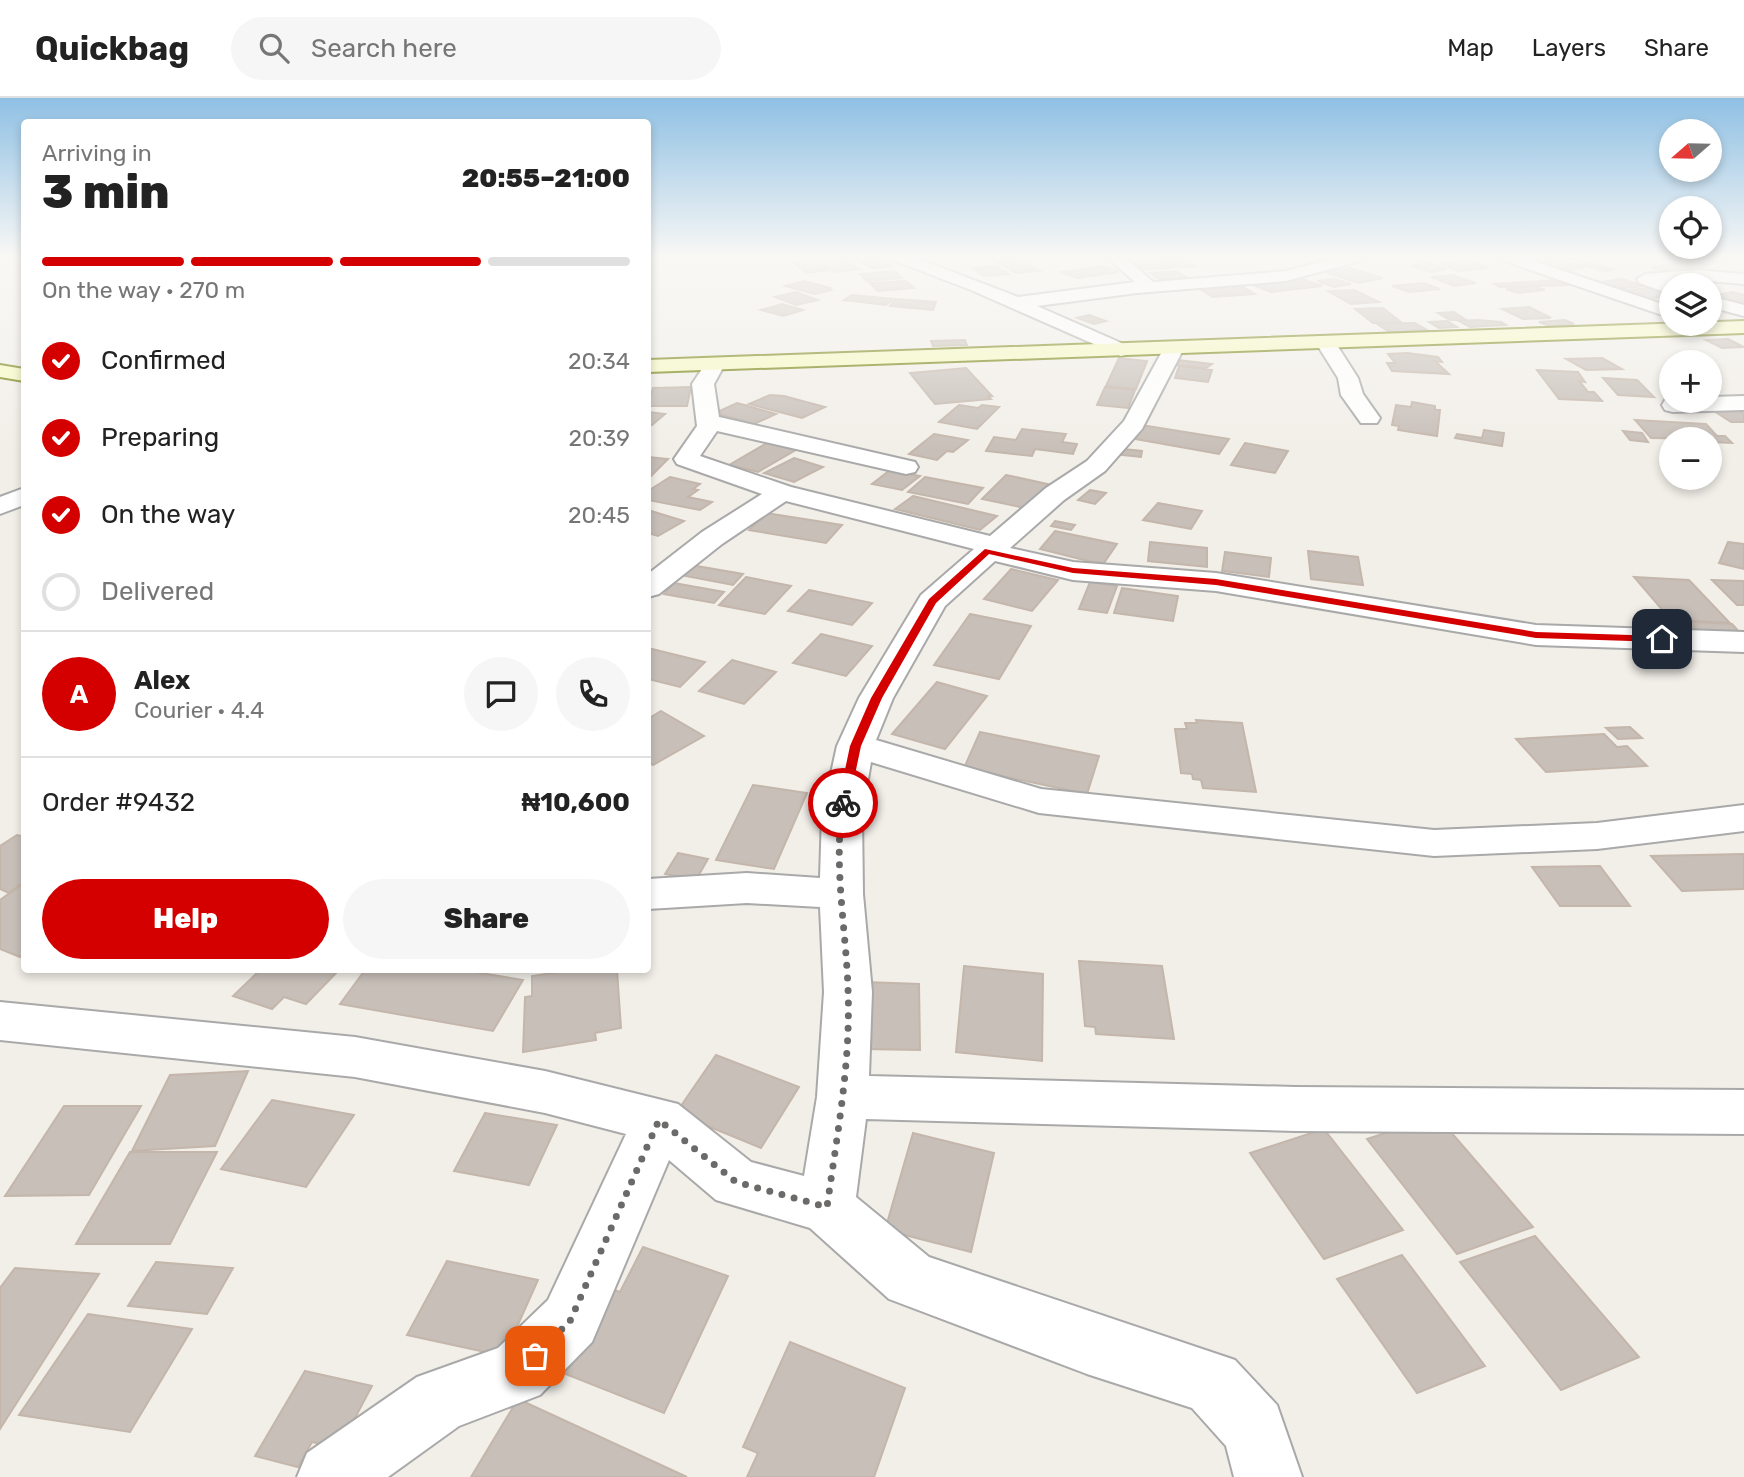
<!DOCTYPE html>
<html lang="en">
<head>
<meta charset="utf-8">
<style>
	body { margin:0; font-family:Rubik,sans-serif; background:#f6f6f6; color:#222; height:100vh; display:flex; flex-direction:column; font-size:26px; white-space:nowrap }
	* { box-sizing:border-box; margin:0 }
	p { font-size:23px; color:#767676 }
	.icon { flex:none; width:38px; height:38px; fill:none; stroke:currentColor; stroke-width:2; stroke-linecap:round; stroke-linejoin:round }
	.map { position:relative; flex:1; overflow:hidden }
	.details { position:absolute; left:21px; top:21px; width:630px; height:854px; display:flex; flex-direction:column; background:#fff; border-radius:7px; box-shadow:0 4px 10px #0003 }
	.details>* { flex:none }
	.needle { width:46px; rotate:250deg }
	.fabs { position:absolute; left:1659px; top:21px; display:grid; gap:14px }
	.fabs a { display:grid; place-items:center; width:63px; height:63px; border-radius:50%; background:#fff; box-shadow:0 4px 10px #0003; font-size:35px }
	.pin { position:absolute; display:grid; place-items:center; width:60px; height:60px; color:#fff; margin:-30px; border-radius:14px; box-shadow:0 4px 10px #0006 }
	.courier { position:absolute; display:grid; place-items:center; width:70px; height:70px; margin:-35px; border:5px solid #d40000; border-radius:50%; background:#fff; color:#222; box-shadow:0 2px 9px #0007 }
	.head em { font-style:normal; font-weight:800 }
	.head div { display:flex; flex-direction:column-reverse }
	.head { display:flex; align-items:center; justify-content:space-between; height:119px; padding:0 21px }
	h1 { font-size:46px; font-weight:800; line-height:52px }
	.bar { display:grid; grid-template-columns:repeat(4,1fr); gap:10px 7px; align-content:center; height:84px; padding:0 21px }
	.bar i { height:9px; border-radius:5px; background:#e0e0e0 }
	.bar .active { background:#d40000 }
	.bar p { grid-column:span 4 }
	.line { display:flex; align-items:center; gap:18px; padding:0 21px; border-top:2px solid #e0e0e0 }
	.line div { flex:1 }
	.round { display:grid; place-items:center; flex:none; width:74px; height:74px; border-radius:37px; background:#f6f6f6 }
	ol { padding:0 21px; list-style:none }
	li { display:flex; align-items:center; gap:21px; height:77px }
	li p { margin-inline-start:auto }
	li .icon { padding:7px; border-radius:50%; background:#d40000; color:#fff; stroke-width:4 }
	li:last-child { color:#767676 }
	li i { width:38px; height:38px; border:4px solid #e0e0e0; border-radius:50% }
	.cta { display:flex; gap:14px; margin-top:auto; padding:14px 21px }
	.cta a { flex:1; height:80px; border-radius:42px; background:#d40000; color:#fff; font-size:28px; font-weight:800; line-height:80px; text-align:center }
	.cta a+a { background:#f6f6f6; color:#222 }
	header { display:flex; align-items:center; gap:42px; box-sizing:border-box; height:98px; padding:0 35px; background:#fff; border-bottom:2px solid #e0e0e0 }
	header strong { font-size:33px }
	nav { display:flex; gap:38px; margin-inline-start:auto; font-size:24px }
	.search { width:490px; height:63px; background:#f6f6f6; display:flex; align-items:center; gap:18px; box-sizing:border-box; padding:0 24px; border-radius:38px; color:#767676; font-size:26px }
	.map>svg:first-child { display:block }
</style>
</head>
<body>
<header>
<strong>Quickbag</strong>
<div class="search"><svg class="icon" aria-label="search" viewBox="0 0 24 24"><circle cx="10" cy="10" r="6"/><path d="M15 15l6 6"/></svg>Search here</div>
<nav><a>Map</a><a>Layers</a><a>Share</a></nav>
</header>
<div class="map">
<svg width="1744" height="1379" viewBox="0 0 1744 1379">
	<rect width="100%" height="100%" fill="#f2efe9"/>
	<g fill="#c7bfb8" stroke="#c4b6ab" stroke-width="2">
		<path d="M991,160H1015L1023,164L1001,166Z"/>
		<path d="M1529,160H1579L1555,165Z"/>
		<path d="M1680,160H1702L1718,164L1699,170L1672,165L1676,163H1672Z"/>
		<path d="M879,161L892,168L873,170L858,163Z"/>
		<path d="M1184,161L1196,168L1171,169L1160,162Z"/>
		<path d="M845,162L859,171L835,174L821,164Z"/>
		<path d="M817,163L830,172L806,175L794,165Z"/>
		<path d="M1158,163L1170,170L1144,171L1133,164Z"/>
		<path d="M1470,163L1489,170L1460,173L1441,166Z"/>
		<path d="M1590,164L1615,172L1603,173L1578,165Z"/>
		<path d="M1426,165L1447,171L1432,174L1411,168Z"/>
		<path d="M1570,165L1584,169L1565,173L1550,169Z"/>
		<path d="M1028,166L1040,173L1016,175L1004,168Z"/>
		<path d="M1667,166L1696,172L1681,176L1652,170Z"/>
		<path d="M996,168L1009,176L984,178L972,170Z"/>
		<path d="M1103,168L1119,174L1077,180L1062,174Z"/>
		<path d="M1350,170L1383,180L1358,185L1325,174Z"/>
		<path d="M894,173L902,180L867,183L860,176Z"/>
		<path d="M1176,173L1190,181L1163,183L1150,175Z"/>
		<path d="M1452,177L1476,185L1454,188L1431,179Z"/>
		<path d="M1303,181L1322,188L1271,194L1253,187Z"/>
		<path d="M1333,181L1351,186L1334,189L1317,183Z"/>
		<path d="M1622,181L1644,188L1608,192L1588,186Z"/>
		<path d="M1557,182L1570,187L1500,189L1494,186Z"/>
		<path d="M804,183L830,190L828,191L831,192L815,196L785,188Z"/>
		<path d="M906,183L914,190L878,193L870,185Z"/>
		<path d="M1423,185L1440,191L1409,194L1392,188Z"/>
		<path d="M1240,187L1255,196L1213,199L1198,190Z"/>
		<path d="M1534,188L1545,192L1518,195L1506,191Z"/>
		<path d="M1647,190L1671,198L1635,202L1612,194Z"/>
		<path d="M1354,192L1379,204L1351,206L1328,193Z"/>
		<path d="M796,194L818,202L796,207L775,199Z"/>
		<path d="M1732,194L1744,197V206L1713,198Z"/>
		<path d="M852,197L894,201L886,207L844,202Z"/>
		<path d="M896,201L936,204L933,212L890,208Z"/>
		<path d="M782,206L803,212L783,218L761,212Z"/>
		<path d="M1529,209L1551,220L1523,221L1502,211Z"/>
		<path d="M1383,210L1402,225H1373L1355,211Z"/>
		<path d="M1454,214L1466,222H1450L1438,215Z"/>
		<path d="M1089,217L1106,223L1094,226L1077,220Z"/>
		<path d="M1478,222L1501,224L1506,227L1470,229L1459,223Z"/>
		<path d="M1565,222L1574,226L1549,228L1539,224Z"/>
		<path d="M1447,223L1457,229L1439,230L1429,224Z"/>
		<path d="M1415,225L1427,232L1391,235L1377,226Z"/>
		<path d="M1728,241L1744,249L1722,250L1706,242Z"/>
		<path d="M965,242L967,247L933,248L931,243Z"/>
		<path d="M1407,255L1438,259L1442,264L1435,263L1449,276L1392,273L1387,265H1395L1388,256Z"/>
		<path d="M1119,260L1147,263L1136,291L1106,288Z"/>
		<path d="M1602,260L1622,271L1586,272L1566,261Z"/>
		<path d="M1169,261L1212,266L1206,270L1167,266Z"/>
		<path d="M1179,268L1212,272L1208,284L1175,280Z"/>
		<path d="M966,270L992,298H988L991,301L935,306L910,275Z"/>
		<path d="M1537,272L1578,274L1585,284L1579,283L1588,294H1594L1602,303L1559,301Z"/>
		<path d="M1603,280L1637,282L1654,299L1618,297Z"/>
		<path d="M691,289L687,308H648L653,290Z"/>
		<path d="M1105,289L1135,292L1128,310L1097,307Z"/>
		<path d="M770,297L784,298L825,309L802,320L749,306Z"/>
		<path d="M1412,304L1435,308V312H1440L1437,338L1398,332L1399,328L1392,327L1396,307L1411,309Z"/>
		<path d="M737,305L776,316L754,326L715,315Z"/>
		<path d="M959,307L978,310L982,307L999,309L977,331L939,324Z"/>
		<path d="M1714,313H1739L1744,316V324H1731Z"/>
		<path d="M648,314L665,316L652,327H648Z"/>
		<path d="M1635,322L1706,326L1717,338H1725L1732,345L1710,344V341L1651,340Z"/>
		<path d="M1141,327L1229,341L1219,356L1130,340Z"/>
		<path d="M1022,331L1066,336L1062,344L1077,346L1073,356L1035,351L1032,358L986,353L994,339L1016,342Z"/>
		<path d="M1484,332L1504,335L1502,348L1455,340L1457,336L1482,340Z"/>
		<path d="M1623,333L1642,335L1648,344L1630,342Z"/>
		<path d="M934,336L968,342L953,354L947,353L937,362L909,356Z"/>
		<path d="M767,345L796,352L758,374L729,367Z"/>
		<path d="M1245,345L1288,353L1275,375L1231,367Z"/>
		<path d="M1123,351L1142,353L1141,359L1121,357Z"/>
		<path d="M648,359L668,361L648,381Z"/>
		<path d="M794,360L823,369L794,384L764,375Z"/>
		<path d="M890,372L920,378L902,392L872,386Z"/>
		<path d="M1006,377L1048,386L1025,410L982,401Z"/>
		<path d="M670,379L700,386L693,391L698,392L688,399L712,404L700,412L648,402V393Z"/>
		<path d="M925,379L983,390L968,406L908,394Z"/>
		<path d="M1090,392L1106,395L1095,406L1078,402Z"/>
		<path d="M913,398L997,418L980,432L895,411Z"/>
		<path d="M1158,405L1202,413L1191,431L1143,422Z"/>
		<path d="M648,412L684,423L658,438L648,435Z"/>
		<path d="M766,415L842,427L826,445L749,432Z"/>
		<path d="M1055,423L1075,427L1071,432L1051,428Z"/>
		<path d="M1055,433L1117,446L1104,465L1092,464L1040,451Z"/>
		<path d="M1150,444L1207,450V469L1148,463Z"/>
		<path d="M1728,444L1744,446V471L1719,465Z"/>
		<path d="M1308,453L1358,459L1363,487L1311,481Z"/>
		<path d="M1225,454L1271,460L1269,479L1222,473Z"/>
		<path d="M691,467L743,476L733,487L680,477Z"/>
		<path d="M1011,471L1058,482L1032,513L984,501Z"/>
		<path d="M746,479L791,488L765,516L719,507Z"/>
		<path d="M1634,479L1689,482L1730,525L1671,522Z"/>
		<path d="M1712,482L1744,483V507H1737Z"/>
		<path d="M1090,484L1117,488L1107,515L1079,511Z"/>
		<path d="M674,485L724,494L714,505L664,496Z"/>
		<path d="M1122,490L1178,498L1173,523L1114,515Z"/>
		<path d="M809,492L872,505L852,527L788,513Z"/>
		<path d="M970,516L1031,528L999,581L934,567Z"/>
		<path d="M1677,523L1732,526L1744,539L1688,536Z"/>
		<path d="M821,536L872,548L846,578L793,565Z"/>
		<path d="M648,550L705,564L680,589L648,581Z"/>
		<path d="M732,562L776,574L744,606L699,593Z"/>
		<path d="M937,584L987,598L945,651L892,636Z"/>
		<path d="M661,613L704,638L653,667L648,664V621Z"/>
		<path d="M1196,622L1242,625L1256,694L1203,690L1201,682L1193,681L1192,676L1181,675L1175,631H1187L1185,625H1197Z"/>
		<path d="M1630,629L1642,640L1618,641L1606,630Z"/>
		<path d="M980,634L1099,658L1087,696L964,670Z"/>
		<path d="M1604,636L1617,649L1627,648L1647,668L1546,674L1516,641Z"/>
		<path d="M753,687L807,695L774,771L716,762Z"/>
		<path d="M17,737L24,739V784L9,795L0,791V748Z"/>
		<path d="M678,755L708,761L696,782L665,776Z"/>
		<path d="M1744,756V791L1682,793L1651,758Z"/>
		<path d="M1600,768L1630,808H1560L1532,769Z"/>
		<path d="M24,785V855L20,859L0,851V802Z"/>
		<path d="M1079,863L1162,868L1174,941L1096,936L1095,929L1085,928Z"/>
		<path d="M964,868L1043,876L1042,963L956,954Z"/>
		<path d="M260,872H339L306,906L284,899L272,911L233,898Z"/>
		<path d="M365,872H462L523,882L493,933L340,906Z"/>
		<path d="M573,872H617L621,930L595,935L596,942L523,954L525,899L532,898V878Z"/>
		<path d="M866,884L919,886L920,952L863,951Z"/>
		<path d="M716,957L799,989L761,1050L676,1015Z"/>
		<path d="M248,973L215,1048L132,1053L170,977Z"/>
		<path d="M272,1002L354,1017L306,1089L221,1071Z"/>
		<path d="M64,1008H141L89,1097L5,1098Z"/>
		<path d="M485,1015L557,1027L529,1087L454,1073Z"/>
		<path d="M1437,1018L1533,1129L1457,1156L1367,1041Z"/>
		<path d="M1324,1031L1403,1132L1324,1161L1250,1055Z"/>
		<path d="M913,1035L994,1055L971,1154L885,1132Z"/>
		<path d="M130,1054H217L170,1146H76Z"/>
		<path d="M1535,1138L1639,1259L1561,1292L1460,1164Z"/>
		<path d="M643,1149L728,1178L664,1315L563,1275L609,1190L620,1194Z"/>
		<path d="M1402,1157L1485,1268L1417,1295L1337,1181Z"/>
		<path d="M447,1163L538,1182L504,1258L407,1237Z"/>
		<path d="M156,1164L233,1170L207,1216L128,1208Z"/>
		<path d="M15,1170L99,1176L0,1331V1190Z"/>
		<path d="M88,1216L192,1231L130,1334L19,1317Z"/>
		<path d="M790,1244L905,1290L874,1379H747L758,1355L743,1349Z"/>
		<path d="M305,1273L372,1288L339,1350L312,1344L298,1369L255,1358Z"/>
		<path d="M518,1301L687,1379H471Z"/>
	</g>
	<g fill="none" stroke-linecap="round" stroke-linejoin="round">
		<defs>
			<g id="street">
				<path d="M893,160H916L1018,199L1135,184L1108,160H1126L1153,184L1286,173L1336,160H1362L1360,163L1286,183L1137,195L1037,208L1128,248L1131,252L1128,256L1121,258L971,192L895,163Z"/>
				<path d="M1502,160H1525L1671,209V220L1504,163Z"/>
				<path d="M1696,172L1744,176V186L1696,182L1669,184L1677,187H1671V196L1639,185L1637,181L1645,176Z"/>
				<path d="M1710,198L1744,207V218L1710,209Z"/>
				<path d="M1326,239L1333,241L1358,280L1363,296L1380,320L1377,325H1361L1341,297L1338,280L1316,245Z"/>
				<path d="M1174,244L1181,246L1184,250L1142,331L1105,373L1064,402L1010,450L1073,464L1216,475L1536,527L1744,534V554L1536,547L1216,493L1073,482L995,463L945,508L893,600L876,642L1041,691L1434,732L1597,725L1744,707V733L1597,751L1434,758L1039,715L871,664L862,716L863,796L872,894L869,978L1295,989L1744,992V1036L1295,1033L866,1021L856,1099L929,1159L1235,1262L1277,1307L1302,1379H1234L1226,1348L1192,1310L1087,1276L889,1201L810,1130L716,1102L669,1062L592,1244L540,1297L459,1328L388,1379H297L307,1355L417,1279L498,1250L548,1202L626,1036L545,1015L355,979L0,942V904L355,939L545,973L678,1006L751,1064L804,1078L817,999L824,894L820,809L747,805L648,811V781L747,775L820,780L822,716L837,648L859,600L921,497L974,451L786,403L722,446L659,496L648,499V476L702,434L762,396L677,366L674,361L697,328L692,286L708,262H722L725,266L714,286L719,319L915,364L918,369L915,374L906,376L717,333L700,358L791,389L990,438L1046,390L1087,363L1124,323L1164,250L1167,246Z"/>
				<path d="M1744,298V312L1673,314L1665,312L1662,307L1665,302L1671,301L1710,303V299Z"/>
				<path d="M24,390V407L0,416V399Z"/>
			</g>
			<g id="secondary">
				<path d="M1744,223V235L648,274V262Z"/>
				<path d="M0,267L24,271V283L0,279Z"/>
			</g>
		</defs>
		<use href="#street" stroke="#a9a9a9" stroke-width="4"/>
		<use href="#secondary" stroke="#707d05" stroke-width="4"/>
		<use href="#street" fill="#fff" fill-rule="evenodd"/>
		<use href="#secondary" fill="#f7fabf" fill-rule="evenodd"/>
	</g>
	<linearGradient id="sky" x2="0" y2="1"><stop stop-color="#8fc0e4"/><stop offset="0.45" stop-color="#f9f8f5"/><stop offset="1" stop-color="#f9f8f5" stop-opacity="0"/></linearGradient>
	<rect width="1744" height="353" fill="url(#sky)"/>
	<path fill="#d40000" d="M985,451L1073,470L1216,481L1536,534L1662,538L1667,541L1662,544L1536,540L1216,487L1073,475L989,456L936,505L882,600L861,648L849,705L839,708L838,705L850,648L871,600L929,501Z"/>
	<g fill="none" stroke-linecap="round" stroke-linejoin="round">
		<path stroke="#6b6a68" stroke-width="7" stroke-dasharray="0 12.6" d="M535,1258L570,1223L659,1022L736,1084L827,1109C837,1037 851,964 848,891C846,830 833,766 843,705"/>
	</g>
</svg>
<div class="fabs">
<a><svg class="needle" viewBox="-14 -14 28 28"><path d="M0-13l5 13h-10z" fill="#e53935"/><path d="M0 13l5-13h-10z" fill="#767676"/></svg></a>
<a><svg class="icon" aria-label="locate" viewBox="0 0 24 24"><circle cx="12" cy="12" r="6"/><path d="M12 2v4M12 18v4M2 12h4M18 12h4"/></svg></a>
<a><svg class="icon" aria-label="layers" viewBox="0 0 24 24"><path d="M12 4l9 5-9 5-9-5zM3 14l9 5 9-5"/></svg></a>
<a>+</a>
<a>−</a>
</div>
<div class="pin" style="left:535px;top:1258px;background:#ea580c"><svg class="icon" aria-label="bag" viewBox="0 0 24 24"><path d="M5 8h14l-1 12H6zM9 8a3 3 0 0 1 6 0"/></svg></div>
<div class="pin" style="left:1662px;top:541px;background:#1f2937"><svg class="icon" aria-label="home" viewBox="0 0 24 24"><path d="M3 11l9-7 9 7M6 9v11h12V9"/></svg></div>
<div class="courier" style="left:843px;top:705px"><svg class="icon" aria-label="bike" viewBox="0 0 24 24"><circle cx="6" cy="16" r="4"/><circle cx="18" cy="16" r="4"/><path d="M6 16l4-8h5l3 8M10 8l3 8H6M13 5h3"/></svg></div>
<section class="details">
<div class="head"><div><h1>3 min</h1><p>Arriving in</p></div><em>20:55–21:00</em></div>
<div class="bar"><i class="active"></i><i class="active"></i><i class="active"></i><i></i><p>On the way · 270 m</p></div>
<ol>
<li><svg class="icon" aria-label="check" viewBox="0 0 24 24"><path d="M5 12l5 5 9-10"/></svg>Confirmed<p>20:34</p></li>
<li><svg class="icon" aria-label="check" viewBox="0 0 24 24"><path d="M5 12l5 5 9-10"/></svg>Preparing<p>20:39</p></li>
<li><svg class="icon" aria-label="check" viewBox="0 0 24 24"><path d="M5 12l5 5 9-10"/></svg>On the way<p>20:45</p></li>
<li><i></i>Delivered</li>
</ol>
<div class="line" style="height:126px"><b class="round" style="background:#d40000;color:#fff">A</b><div><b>Alex</b><p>Courier · 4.4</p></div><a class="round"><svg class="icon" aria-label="chat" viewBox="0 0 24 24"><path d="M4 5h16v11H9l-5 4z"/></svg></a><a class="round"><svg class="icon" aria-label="phone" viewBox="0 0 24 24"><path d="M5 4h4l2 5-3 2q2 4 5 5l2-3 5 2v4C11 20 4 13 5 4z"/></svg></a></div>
<div class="line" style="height:91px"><div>Order #9432</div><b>₦10,600</b></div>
<div class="cta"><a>Help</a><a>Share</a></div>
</section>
</div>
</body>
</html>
